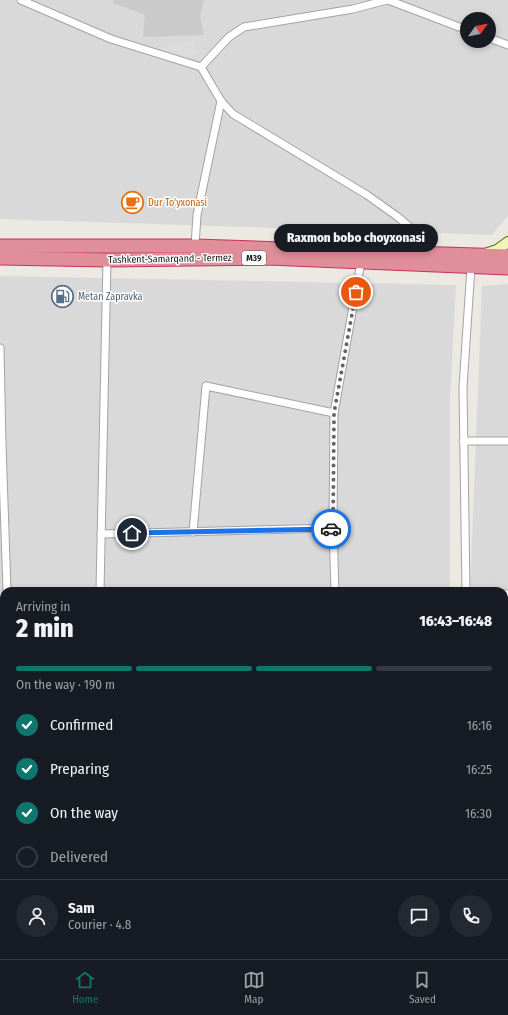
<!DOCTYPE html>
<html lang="en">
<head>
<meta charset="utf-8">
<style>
	body { margin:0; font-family:"Fira Sans Condensed",sans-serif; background:#242831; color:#f1f3f6; height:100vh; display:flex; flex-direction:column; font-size:15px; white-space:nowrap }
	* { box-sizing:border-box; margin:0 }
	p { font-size:13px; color:#9ea1a6 }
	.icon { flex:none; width:22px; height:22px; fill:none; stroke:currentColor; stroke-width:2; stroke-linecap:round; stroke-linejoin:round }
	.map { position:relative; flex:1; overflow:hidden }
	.sheet { position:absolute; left:0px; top:587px; width:508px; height:372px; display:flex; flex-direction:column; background:#171b24; border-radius:12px 12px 0 0; box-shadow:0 2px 6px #0003 }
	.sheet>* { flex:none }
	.needle { width:26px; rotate:57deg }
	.fabs { position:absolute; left:460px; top:12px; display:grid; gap:8px }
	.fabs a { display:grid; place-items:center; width:36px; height:36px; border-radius:50%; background:#171b24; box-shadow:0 2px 6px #0003; font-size:20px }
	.pin { position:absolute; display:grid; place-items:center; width:34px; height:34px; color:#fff; margin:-17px; border:2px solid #fff; border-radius:50%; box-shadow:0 1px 4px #0007 }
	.courier { position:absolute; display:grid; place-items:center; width:40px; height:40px; margin:-20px; border:3px solid #1a73e8; border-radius:50%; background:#fff; color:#222; box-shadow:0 1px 5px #0007 }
	.bubble { position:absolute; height:28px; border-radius:14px; background:#171b24; box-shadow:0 2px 6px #0003; font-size:13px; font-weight:800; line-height:28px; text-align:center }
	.headline em { font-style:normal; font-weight:800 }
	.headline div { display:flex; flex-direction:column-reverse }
	.headline { display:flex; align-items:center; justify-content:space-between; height:68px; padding:0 16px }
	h1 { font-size:26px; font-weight:800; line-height:30px }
	.bar { display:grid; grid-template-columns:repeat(4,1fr); gap:6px 4px; align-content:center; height:48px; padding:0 16px }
	.bar i { height:5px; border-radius:3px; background:#363941 }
	.bar .active { background:#0f766e }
	.bar p { grid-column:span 4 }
	.line { display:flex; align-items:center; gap:10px; padding:0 16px; border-top:1px solid #363941 }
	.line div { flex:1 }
	.round { display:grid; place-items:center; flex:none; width:42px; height:42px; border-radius:21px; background:#242831 }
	ol { padding:0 16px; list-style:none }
	li { display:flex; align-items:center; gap:12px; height:44px }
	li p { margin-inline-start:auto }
	li .icon { padding:4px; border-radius:50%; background:#0f766e; color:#fff; stroke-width:4 }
	li:last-child { color:#9ea1a6 }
	li i { width:22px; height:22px; border:2px solid #363941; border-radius:50% }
	.tabs { display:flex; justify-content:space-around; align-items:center; height:56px; border-top:1px solid #363941; background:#171b24; font-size:11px; color:#9ea1a6 }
	.tabs a { display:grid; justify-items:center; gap:2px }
	.tabs .active { color:#0f766e }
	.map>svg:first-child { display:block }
</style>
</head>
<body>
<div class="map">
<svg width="508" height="959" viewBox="0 0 508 959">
	<rect width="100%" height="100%" fill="#ece9e2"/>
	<g fill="#dad9d9" fill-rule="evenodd">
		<path d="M0,0H508V216L492,235L0,219ZM467,19H489V41H467Z"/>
		<path d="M0,276L456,285L450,398V591H4V955H135L122,959H0Z"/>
		<path d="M508,284V875L504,876V591H470L482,286Z"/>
	</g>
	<path fill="#cacaca" d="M113,0H204L200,17L204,35L143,37L145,15L113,3Z"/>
	<path fill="#dcdcdc" d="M194,40L198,54L161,63L157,49Z"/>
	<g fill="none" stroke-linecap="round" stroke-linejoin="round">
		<g stroke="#a5cad7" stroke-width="7">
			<path d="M504,881L508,880"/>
			<path d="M241,959L256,955"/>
		</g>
		<defs>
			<g id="street">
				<path d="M21,0L111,39L201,67"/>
				<path d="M387,0L353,9L244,27L229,37L201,67L221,101L233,114L367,195L398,217L421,237L427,246L430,254"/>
				<path d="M388,0L467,30"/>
				<path d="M489,38L508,45"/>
				<path d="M195,246L197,215L221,101"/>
				<path d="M0,348L2,444L7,591"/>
				<path d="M463,441H508"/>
				<path d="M193,532L206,386L334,413"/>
				<path d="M101,534L333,528"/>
				<path d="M100,591L107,260"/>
				<path d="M335,591L333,528L334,413L361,262"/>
				<path d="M466,591L463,387L471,267"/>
				<path d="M504,594H508"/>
				<path d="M0,643H4"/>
				<path d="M504,658H508"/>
				<path d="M504,742H508"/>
				<path d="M0,756L4,755"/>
				<path d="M504,821H508"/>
				<path d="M504,894L508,893"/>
				<path d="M298,959L311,955"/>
			</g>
			<path id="secondary" d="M485,254L497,250L508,242"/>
			<g id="highway">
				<path d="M0,246H195L508,256"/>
				<path d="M0,258L107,260L268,258L508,268"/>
			</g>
		</defs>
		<use href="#street" stroke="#a3a3a3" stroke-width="9"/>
		<use href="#secondary" stroke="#5b690c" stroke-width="12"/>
		<use href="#highway" stroke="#c9305f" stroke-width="15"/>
		<use href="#street" stroke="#fff" stroke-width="7"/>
		<use href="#secondary" stroke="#eff4b8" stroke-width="10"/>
		<use href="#highway" stroke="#df8e9a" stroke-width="13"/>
	</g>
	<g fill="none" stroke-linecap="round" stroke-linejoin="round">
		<path stroke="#656461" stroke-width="4" stroke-dasharray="0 7.2" d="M331,529L333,528L334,413L356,292"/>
		<path stroke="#1a73e8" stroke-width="5" d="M132,533L331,529"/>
	</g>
	<defs>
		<symbol id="cafe-ring" viewBox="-11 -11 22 22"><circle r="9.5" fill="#fff" stroke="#e8710a" stroke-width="1.5"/><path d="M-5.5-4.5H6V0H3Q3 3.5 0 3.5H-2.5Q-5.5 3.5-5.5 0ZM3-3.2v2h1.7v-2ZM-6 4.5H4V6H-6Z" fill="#e8710a"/></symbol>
		<symbol id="fuel-ring" viewBox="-11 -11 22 22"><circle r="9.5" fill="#fff" stroke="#5c6f8a" stroke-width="1.5"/><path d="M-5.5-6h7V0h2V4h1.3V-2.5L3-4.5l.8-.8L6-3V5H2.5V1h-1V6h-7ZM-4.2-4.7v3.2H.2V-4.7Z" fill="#5c6f8a"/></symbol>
	</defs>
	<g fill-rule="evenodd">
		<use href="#cafe-ring" x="120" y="190" width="25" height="25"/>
		<use href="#fuel-ring" x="50" y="284" width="25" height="25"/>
	</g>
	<g text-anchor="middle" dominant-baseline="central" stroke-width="3" stroke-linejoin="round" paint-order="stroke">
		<rect fill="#fff" stroke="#606060" stroke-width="1" x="242" y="251" width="24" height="14" rx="3"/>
		<g font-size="9" font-weight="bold" fill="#1c1c1c">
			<text x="254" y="258">M39</text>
		</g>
		<g font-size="10" fill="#c56008" stroke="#fff" text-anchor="start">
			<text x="148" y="203">Dur To'yxonasi</text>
		</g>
		<g font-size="10" fill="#1c1c1c" stroke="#fff">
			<text transform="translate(170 259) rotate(-1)">Tashkent-Samarqand - Termez</text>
		</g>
		<g font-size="10" fill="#4e5e75" stroke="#fff" text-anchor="start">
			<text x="78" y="297">Metan Zapravka</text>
		</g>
	</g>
</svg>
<div class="fabs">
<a><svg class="needle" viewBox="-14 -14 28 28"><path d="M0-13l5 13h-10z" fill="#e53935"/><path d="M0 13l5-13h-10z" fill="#9ea1a6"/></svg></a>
</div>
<div class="pin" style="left:356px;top:292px;background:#ea580c"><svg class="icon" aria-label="bag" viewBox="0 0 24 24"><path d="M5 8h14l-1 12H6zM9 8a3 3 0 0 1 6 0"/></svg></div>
<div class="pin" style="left:132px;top:533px;background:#1f2937"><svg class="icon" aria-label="home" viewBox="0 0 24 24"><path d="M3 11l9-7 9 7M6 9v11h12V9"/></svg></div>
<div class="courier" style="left:331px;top:529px"><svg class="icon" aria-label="car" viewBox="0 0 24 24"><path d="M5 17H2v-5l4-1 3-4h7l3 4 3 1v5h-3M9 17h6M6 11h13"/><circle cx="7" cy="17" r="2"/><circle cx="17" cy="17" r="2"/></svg></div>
<div class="bubble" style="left:274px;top:224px;width:164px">Raxmon bobo choyxonasi</div>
<section class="sheet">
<div class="headline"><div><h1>2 min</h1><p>Arriving in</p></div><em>16:43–16:48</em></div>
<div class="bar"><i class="active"></i><i class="active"></i><i class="active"></i><i></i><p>On the way · 190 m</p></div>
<ol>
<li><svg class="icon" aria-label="check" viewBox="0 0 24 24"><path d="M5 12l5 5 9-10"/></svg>Confirmed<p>16:16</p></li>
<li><svg class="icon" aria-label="check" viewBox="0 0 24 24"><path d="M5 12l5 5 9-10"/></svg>Preparing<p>16:25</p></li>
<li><svg class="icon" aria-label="check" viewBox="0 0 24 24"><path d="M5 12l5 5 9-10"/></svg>On the way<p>16:30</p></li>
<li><i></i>Delivered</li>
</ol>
<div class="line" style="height:72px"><a class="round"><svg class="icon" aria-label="person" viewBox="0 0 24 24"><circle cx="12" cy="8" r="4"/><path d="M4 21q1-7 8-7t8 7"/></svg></a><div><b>Sam</b><p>Courier · 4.8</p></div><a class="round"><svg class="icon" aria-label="chat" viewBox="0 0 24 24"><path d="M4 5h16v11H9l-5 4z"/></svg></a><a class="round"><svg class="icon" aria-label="phone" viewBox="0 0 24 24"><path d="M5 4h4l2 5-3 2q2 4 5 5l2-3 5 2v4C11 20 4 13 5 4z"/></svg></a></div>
</section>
</div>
<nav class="tabs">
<a class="active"><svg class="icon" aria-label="home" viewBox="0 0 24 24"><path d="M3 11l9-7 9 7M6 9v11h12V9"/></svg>Home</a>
<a><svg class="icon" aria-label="map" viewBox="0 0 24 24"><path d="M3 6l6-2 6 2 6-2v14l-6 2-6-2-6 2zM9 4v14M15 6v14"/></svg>Map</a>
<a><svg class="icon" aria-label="saved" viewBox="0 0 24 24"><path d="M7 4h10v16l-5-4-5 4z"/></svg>Saved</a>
</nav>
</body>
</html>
